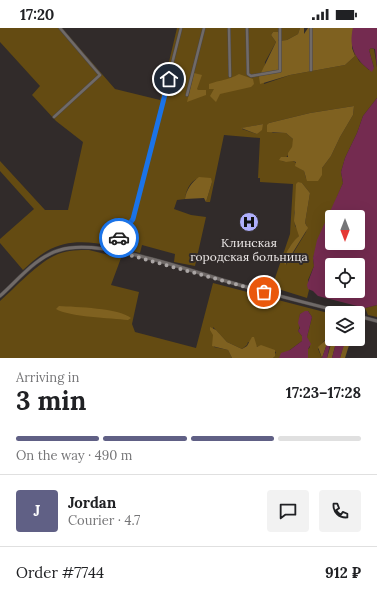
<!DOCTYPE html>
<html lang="en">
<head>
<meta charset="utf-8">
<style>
	body { margin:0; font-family:Lora,serif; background:#f2f2f2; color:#202124; height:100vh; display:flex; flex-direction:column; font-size:15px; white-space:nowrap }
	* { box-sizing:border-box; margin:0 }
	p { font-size:13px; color:#757577 }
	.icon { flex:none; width:22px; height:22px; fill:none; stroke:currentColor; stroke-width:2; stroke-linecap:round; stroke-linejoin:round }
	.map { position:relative; height:330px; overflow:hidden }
	.side { display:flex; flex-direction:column; background:#fff; flex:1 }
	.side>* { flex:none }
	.needle { width:26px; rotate:180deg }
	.controls { position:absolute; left:325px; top:182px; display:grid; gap:8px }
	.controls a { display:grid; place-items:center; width:40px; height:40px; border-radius:4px; background:#fff; box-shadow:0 4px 16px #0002; font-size:20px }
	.pin { position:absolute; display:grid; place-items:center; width:34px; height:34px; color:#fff; margin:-17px; border:2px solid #fff; border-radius:50%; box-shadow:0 1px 4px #0007 }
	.courier { position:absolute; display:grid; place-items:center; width:40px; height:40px; margin:-20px; border:3px solid #1a73e8; border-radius:50%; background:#fff; color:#222; box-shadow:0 1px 5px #0007 }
	.head em { font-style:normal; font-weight:700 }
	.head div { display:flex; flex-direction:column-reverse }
	.head { display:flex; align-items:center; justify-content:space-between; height:68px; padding:0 16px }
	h1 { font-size:26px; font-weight:700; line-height:30px }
	.bar { display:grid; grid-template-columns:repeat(4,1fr); gap:6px 4px; align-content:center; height:48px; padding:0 16px }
	.bar i { height:5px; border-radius:3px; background:#e0e0e0 }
	.bar .active { background:#606085 }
	.bar p { grid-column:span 4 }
	.line { display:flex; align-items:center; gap:10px; padding:0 16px; border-top:1px solid #e0e0e0 }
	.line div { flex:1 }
	.round { display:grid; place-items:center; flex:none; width:42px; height:42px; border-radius:4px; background:#f2f2f2 }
	.status { display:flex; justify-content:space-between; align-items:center; height:28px; padding:0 20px; background:#fff; direction:ltr }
	.status svg { height:11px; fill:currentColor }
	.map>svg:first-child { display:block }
</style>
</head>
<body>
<div class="status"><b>17:20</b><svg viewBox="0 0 49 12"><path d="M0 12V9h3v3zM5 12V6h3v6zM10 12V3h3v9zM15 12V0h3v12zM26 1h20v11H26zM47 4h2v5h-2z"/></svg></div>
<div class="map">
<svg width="377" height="330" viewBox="0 0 377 330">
	<rect width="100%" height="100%" fill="#312b2a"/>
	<g fill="#644b12" fill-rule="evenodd">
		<path d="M0,0H62L115,61L160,72L177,0H300L298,6L287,12L278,13L273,4L271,7L276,14L265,34L264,56L290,47L345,37L355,28L354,23L359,33L369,42L374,40L369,22L371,20L374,21L377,39V70L363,88L357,105L345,130L341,144L343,155L325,197L313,230L314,238L308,252L309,262L307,270L272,259L290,206L293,156L260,154V150H258L260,110L224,107L210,174H206L212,154C197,144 187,155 185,171L177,172L174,181L191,187L206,189L195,238L174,234L175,226L142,217L140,225C110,218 76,206 47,223C38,228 31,235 23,242L0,215V211L34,181L0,143V133L45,182H68L83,114L56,93L32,67L40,58L0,14ZM354,78L353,87L340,109L331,128L322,140V144L306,150L304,143C300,141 298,135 293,133C290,132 286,134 282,133C289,128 294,120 293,111L286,105H273L267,101L269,95L310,85ZM263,96L257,106L242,101V100ZM302,155L310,165L305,195L307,198L306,204L286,237L289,220L299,208V203L295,198L294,185Z"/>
		<path d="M89,222L121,230L111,257L139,264L132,296L135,304L196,320L213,255L332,286C332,305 329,306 318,321L322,330H308V321L310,319L307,309L312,289L308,283L300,286C299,292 301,299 298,303L302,308V313L279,330H273L276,324L258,319L248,314L247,317L242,321L227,314L213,299L214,319L228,322L232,330H0V273C16,259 38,234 58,226C68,222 79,222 89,222Z"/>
		<path d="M377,277V289L368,287L365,280Z"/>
	</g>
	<g fill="#7f6120">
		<path d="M300,0H304V6L308,0H353L352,20L355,28L345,37L290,47L260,56L259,49L276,14L271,7L273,4H278L280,7L278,13L287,12L298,6Z"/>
		<path d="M194,45L202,47L197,61L198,62H206V67L187,74Z"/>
		<path d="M239,46L253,51L254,56L251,59L220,66L216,74L210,68L214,61H209V56C220,52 229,52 239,46Z"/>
		<path d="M354,78L353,87L340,109L331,128L322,140V147L318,153H307L304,143L295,138L296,134L293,133L286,134L279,132L281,129H288V125L292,119L293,111L286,105L267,104V97L269,95L310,85Z"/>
		<path d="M263,96L262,102L257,106L241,100Z"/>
		<path d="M199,149L211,150L212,154L206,174L204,170L185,171C186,162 192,154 199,149Z"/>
		<path d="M298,154L302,155L310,165L305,195L308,200L285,237C282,228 292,214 299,208L294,193L296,156Z"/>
		<path d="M59,278C76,279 119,280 131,290L128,292C111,290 69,289 56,281Z"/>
		<path d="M332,298V311H337L332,330H327L331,316L328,313L322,330L318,319L329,309Z"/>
		<path d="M210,299L216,302L227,314L242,321L247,318L252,309H254L257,319L261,317L275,322V328L273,330H232L228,322L212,318L213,307L210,302Z"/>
		<path d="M345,311H351L345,330H340Z"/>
	</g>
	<g fill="#742b50" fill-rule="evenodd">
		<path d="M353,0H377V39L375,21L371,20L369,22L374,40L372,44C356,32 348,20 353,0Z"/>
		<path d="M377,70V277L365,280L318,268L313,263L308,261L307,257L314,238L313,230L317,212L343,155L341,144L345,130L357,105L363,88ZM332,189H358V215H332ZM332,237H358V263H332Z"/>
		<path d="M305,283H308L312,289L307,309L311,316L308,321V330H279L281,325L290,322L302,313V308L298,303L300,300L298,295L300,286Z"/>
		<path d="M337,311H345V314L340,330H332Z"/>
		<path d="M331,312L327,330H322L328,313Z"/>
	</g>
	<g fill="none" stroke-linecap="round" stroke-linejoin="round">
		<defs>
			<g id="minor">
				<path d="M229,0L230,48"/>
				<path d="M247,0L248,46L251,48L280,43V0"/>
				<path d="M311,0V42"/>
				<path d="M187,67L204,0"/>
				<path d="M54,89L100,47L60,0"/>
				<path d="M111,222L133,191L181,0"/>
			</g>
			<g id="tertiary">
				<path d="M0,268C18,252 37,228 60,222C99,210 185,241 226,253C266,265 306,275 346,285"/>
				<path d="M358,288L377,293"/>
			</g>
		</defs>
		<use href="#minor" stroke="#4b4745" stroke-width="3.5"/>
		<use href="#tertiary" stroke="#4b4745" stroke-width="4"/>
		<use href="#minor" stroke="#706a68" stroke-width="2.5"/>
		<use href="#tertiary" stroke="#706a68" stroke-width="3"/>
	</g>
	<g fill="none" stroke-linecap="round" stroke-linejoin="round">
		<path stroke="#aaa5a4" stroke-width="4" stroke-dasharray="0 7.2" d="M119,210L111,222L264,264"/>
		<path stroke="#1a73e8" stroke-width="5" d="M119,210L133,191L169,51"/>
	</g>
	<defs>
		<symbol id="hospital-disc" viewBox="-11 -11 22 22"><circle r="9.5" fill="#aeaefb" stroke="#312b2a"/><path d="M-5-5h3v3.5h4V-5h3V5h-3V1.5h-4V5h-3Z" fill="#111"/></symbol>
	</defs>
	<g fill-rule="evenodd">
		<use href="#hospital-disc" x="238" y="183" width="22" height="22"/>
	</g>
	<g text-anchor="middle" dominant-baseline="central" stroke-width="4" stroke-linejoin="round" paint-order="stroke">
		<g font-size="12" fill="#ebe7e6" stroke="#312b2a">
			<text x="249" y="214">Клинская<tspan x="249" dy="14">городская больница</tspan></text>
		</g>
	</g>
</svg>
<div class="controls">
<a><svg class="needle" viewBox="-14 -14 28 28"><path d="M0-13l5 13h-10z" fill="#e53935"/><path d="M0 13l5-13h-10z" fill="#757577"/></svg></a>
<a><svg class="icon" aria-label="locate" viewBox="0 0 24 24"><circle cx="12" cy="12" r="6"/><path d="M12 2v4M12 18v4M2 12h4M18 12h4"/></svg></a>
<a><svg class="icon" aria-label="layers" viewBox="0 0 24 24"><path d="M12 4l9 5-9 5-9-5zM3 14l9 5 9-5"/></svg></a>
</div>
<div class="pin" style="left:264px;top:264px;background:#ea580c"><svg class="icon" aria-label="bag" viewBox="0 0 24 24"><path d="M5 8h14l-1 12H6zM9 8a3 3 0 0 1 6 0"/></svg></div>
<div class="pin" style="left:169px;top:51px;background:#1f2937"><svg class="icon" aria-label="home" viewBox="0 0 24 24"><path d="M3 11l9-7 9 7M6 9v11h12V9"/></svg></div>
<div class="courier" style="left:119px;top:210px"><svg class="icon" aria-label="car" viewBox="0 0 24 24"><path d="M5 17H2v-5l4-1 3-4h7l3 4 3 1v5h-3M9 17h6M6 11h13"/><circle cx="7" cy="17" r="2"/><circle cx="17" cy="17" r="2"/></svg></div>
</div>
<section class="side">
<div class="head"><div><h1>3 min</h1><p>Arriving in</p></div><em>17:23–17:28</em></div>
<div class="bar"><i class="active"></i><i class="active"></i><i class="active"></i><i></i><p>On the way · 490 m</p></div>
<div class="line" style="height:72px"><b class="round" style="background:#606085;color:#fff">J</b><div><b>Jordan</b><p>Courier · 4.7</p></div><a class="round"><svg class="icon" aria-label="chat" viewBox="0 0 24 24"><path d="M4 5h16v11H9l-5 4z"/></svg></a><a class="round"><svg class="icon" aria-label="phone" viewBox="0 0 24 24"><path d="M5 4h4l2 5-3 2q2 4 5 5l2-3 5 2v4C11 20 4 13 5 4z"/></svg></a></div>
<div class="line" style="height:52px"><div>Order #7744</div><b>912 ₽</b></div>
</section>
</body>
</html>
